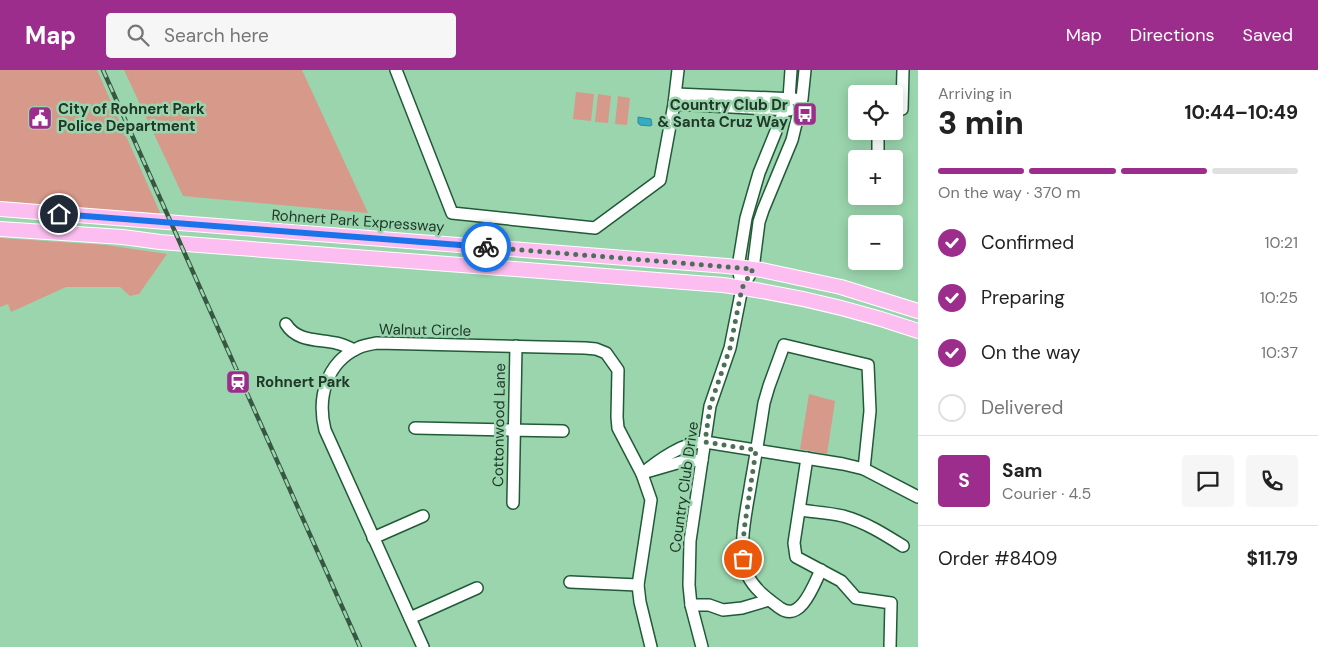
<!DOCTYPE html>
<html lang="en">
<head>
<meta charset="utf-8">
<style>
	body { margin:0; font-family:"DM Sans",sans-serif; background:#f6f6f6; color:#222; height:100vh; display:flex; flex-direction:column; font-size:19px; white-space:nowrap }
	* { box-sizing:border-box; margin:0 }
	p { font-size:16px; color:#767676 }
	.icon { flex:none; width:28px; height:28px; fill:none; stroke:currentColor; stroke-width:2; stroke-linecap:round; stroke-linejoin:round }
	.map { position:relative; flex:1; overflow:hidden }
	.side { display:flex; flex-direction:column; background:#fff; width:400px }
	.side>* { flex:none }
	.buttons { position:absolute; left:848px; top:15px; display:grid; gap:10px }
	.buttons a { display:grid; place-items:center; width:55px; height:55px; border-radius:5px; background:#fff; box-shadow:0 2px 12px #0003; font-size:25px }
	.pin { position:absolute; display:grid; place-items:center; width:42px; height:42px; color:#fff; margin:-21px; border:2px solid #fff; border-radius:50%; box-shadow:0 1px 5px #0007 }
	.courier { position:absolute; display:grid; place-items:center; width:50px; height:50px; margin:-25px; border:4px solid #1a73e8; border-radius:50%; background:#fff; color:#222; box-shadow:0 1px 6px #0007 }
	.headline em { font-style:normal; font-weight:800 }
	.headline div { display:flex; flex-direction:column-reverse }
	.headline { display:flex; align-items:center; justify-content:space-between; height:85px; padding:0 20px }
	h1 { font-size:32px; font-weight:800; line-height:38px }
	.bar { display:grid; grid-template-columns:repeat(4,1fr); gap:8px 5px; align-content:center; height:60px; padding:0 20px }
	.bar i { height:6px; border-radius:4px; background:#e0e0e0 }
	.bar .on { background:#9d2d8c }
	.bar p { grid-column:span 4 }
	.line { display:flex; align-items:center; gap:12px; padding:0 20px; border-top:1px solid #e0e0e0 }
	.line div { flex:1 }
	.round { display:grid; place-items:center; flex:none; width:52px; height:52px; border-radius:5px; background:#f6f6f6 }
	ol { padding:0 20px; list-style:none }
	li { display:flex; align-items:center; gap:15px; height:55px }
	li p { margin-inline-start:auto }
	li .icon { padding:5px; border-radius:50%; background:#9d2d8c; color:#fff; stroke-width:4 }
	li:last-child { color:#767676 }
	li i { width:28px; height:28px; border:2px solid #e0e0e0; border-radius:50% }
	header { display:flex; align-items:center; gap:30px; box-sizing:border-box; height:70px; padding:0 25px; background:#9d2d8c; color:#fff }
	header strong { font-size:24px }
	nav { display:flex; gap:28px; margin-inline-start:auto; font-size:18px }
	.search { width:350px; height:45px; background:#f6f6f6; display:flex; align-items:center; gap:12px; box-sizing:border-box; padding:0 18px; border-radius:5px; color:#767676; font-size:19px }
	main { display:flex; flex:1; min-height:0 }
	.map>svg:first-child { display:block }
</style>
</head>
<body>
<header>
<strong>Map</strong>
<div class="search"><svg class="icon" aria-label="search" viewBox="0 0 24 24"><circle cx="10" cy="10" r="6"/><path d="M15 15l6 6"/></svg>Search here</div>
<nav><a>Map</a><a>Directions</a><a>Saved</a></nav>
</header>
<main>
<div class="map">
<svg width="918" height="577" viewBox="0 0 918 577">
	<rect width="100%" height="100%" fill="#9ad5ad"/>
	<g fill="#d79989">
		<path d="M0,0H97L161,145L0,131Z"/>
		<path d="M124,0H302L368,143L183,126Z"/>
		<path d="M576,22L594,24L591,51L573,49Z"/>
		<path d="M598,24L611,26L608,53L595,52Z"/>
		<path d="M618,26L630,28L627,55L615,54Z"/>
		<path d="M0,168L106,175L167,184L139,224L130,226L120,217H66L11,242L8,234L0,237Z"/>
		<path d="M809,324L835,331L827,384L800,379Z"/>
	</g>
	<path fill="#35acc4" stroke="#2f8995" d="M638,47L651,49L652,55L650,56L640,55L638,53Z"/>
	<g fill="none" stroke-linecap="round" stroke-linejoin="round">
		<defs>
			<g id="minor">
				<path d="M396,0L452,143L595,158L660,110L674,34L678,0"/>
				<path d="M676,24L795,29"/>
				<path d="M674,34L790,40"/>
				<path d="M894,42L902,39L903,0"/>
				<path d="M878,61V89"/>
				<path d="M742,218L738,197L746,148L759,103L789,29L791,0"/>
				<path d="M286,254C297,272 318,269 336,273C342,274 348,277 354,280"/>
				<path d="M415,358L563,361"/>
				<path d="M807,388L794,473L796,487L841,511L856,528L891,533L890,577"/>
				<path d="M646,402L684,391L702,390"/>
				<path d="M642,404C657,391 685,371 705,372L843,394L864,399L918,427"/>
				<path d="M513,433L516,276"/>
				<path d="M800,440C814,442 829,443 843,446C865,452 884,464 903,476"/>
				<path d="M373,468L423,446"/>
				<path d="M821,500C814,514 801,553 780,538C768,529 755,520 748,506C736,480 747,439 751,412C756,385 760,359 764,333L769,316L784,275L868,295L870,341L864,399"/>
				<path d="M570,512L638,515"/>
				<path d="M691,535H709L723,540L742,538L769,530"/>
				<path d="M410,548L477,518"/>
				<path d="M423,577L325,360C317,328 326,293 358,278C364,275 371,274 377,273L585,278L596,279L606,283L618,300L617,347L618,358L642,404L651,430L638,515L640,532L651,577"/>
				<path d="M702,577L691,535L689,515L690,471L710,336L730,278L742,218L753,199L759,152L763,140L792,70L802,29L805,0"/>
			</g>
			<g id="major">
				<path d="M0,139L727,196L762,200L841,217L918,241"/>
				<path d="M0,159L123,167L160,172L723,215C789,224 855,239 918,261"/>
			</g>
		</defs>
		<use href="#minor" stroke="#215a38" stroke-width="14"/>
		<use href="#major" stroke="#fff" stroke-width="16"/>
		<use href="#minor" stroke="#fff" stroke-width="11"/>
		<use href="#major" stroke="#fcbef0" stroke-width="14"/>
		<defs>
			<path id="rail" d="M103,0L360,577"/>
		</defs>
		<use href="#rail" stroke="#385742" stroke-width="4.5"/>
		<use href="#rail" stroke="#9ad5ad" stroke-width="2.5" stroke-dasharray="8" stroke-linecap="butt"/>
	</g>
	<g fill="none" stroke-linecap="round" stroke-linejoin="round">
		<path stroke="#4b6f57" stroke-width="5" stroke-dasharray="0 9" d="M486,177L753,199L742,218L730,278L710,336L705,372L756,380L744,460L743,489"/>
		<path stroke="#1a73e8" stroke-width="6" d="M59,144L486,177"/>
	</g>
	<defs>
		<symbol id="bus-square" viewBox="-11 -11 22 22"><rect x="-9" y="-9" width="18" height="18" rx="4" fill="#9d2d8c" stroke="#9ad5ad"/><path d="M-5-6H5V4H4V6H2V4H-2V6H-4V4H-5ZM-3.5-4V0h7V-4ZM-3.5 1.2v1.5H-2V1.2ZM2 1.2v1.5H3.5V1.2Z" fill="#fff"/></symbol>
		<symbol id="civic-square" viewBox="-11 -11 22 22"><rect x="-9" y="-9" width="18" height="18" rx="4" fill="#9d2d8c" stroke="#9ad5ad"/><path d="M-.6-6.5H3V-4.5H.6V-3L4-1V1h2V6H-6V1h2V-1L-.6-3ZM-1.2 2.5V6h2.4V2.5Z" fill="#fff"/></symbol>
		<symbol id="station-square" viewBox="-11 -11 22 22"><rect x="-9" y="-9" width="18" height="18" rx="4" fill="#9d2d8c" stroke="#9ad5ad"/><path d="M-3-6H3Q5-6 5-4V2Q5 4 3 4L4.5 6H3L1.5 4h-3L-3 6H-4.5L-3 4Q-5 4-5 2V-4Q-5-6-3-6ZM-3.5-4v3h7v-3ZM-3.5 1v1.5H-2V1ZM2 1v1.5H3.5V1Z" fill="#fff"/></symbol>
	</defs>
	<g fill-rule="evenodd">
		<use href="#bus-square" x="791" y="30" width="28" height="28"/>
		<use href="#civic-square" x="26" y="34" width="28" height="28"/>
		<use href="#station-square" x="224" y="298" width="28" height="28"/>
	</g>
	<g text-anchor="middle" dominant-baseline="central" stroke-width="5" stroke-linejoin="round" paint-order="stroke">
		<g font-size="15" font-weight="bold" fill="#203828" stroke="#9ad5ad" text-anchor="start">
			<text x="788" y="35" text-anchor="end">Country Club Dr<tspan x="788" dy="17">&amp; Santa Cruz Way</tspan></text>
			<text x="58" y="39">City of Rohnert Park<tspan x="58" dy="17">Police Department</tspan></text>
			<text x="256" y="312">Rohnert Park</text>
		</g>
		<g font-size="15" fill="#203828" stroke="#9ad5ad">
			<text transform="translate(358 151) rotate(4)">Rohnert Park Expressway</text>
			<text transform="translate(425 260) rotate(1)">Walnut Circle</text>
			<text transform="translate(499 355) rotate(-89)">Cottonwood Lane</text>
			<text transform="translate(684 417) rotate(-82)">Country Club Drive</text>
		</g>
	</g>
</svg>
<div class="buttons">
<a><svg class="icon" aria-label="locate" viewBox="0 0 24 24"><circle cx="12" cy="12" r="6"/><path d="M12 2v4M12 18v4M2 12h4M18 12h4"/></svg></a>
<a>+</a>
<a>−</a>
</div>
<div class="pin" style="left:743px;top:489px;background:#ea580c"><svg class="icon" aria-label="bag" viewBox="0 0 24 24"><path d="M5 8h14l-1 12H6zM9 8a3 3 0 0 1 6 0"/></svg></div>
<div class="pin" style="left:59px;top:144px;background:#1f2937"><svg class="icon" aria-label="home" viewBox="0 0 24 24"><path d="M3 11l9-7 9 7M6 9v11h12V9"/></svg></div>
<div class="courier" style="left:486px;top:177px"><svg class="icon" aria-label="bike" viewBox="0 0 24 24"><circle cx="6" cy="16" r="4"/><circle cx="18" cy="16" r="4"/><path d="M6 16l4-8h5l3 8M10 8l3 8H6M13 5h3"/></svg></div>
</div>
<section class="side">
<div class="headline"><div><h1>3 min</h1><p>Arriving in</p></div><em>10:44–10:49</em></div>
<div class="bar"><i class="on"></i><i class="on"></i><i class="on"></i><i></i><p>On the way · 370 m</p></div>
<ol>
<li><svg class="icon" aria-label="check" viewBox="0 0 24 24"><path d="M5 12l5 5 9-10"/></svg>Confirmed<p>10:21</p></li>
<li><svg class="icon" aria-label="check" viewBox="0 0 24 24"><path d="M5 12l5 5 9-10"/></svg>Preparing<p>10:25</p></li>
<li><svg class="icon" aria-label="check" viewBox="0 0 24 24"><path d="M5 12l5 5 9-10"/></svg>On the way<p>10:37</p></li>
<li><i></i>Delivered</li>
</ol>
<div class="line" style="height:90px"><b class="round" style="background:#9d2d8c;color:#fff">S</b><div><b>Sam</b><p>Courier · 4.5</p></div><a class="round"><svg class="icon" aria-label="chat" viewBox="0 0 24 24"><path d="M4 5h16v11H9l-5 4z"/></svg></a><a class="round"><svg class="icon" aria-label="phone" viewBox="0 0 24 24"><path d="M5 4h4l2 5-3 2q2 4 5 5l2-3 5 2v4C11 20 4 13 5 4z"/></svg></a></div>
<div class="line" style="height:65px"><div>Order #8409</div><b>$11.79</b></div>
</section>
</main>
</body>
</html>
